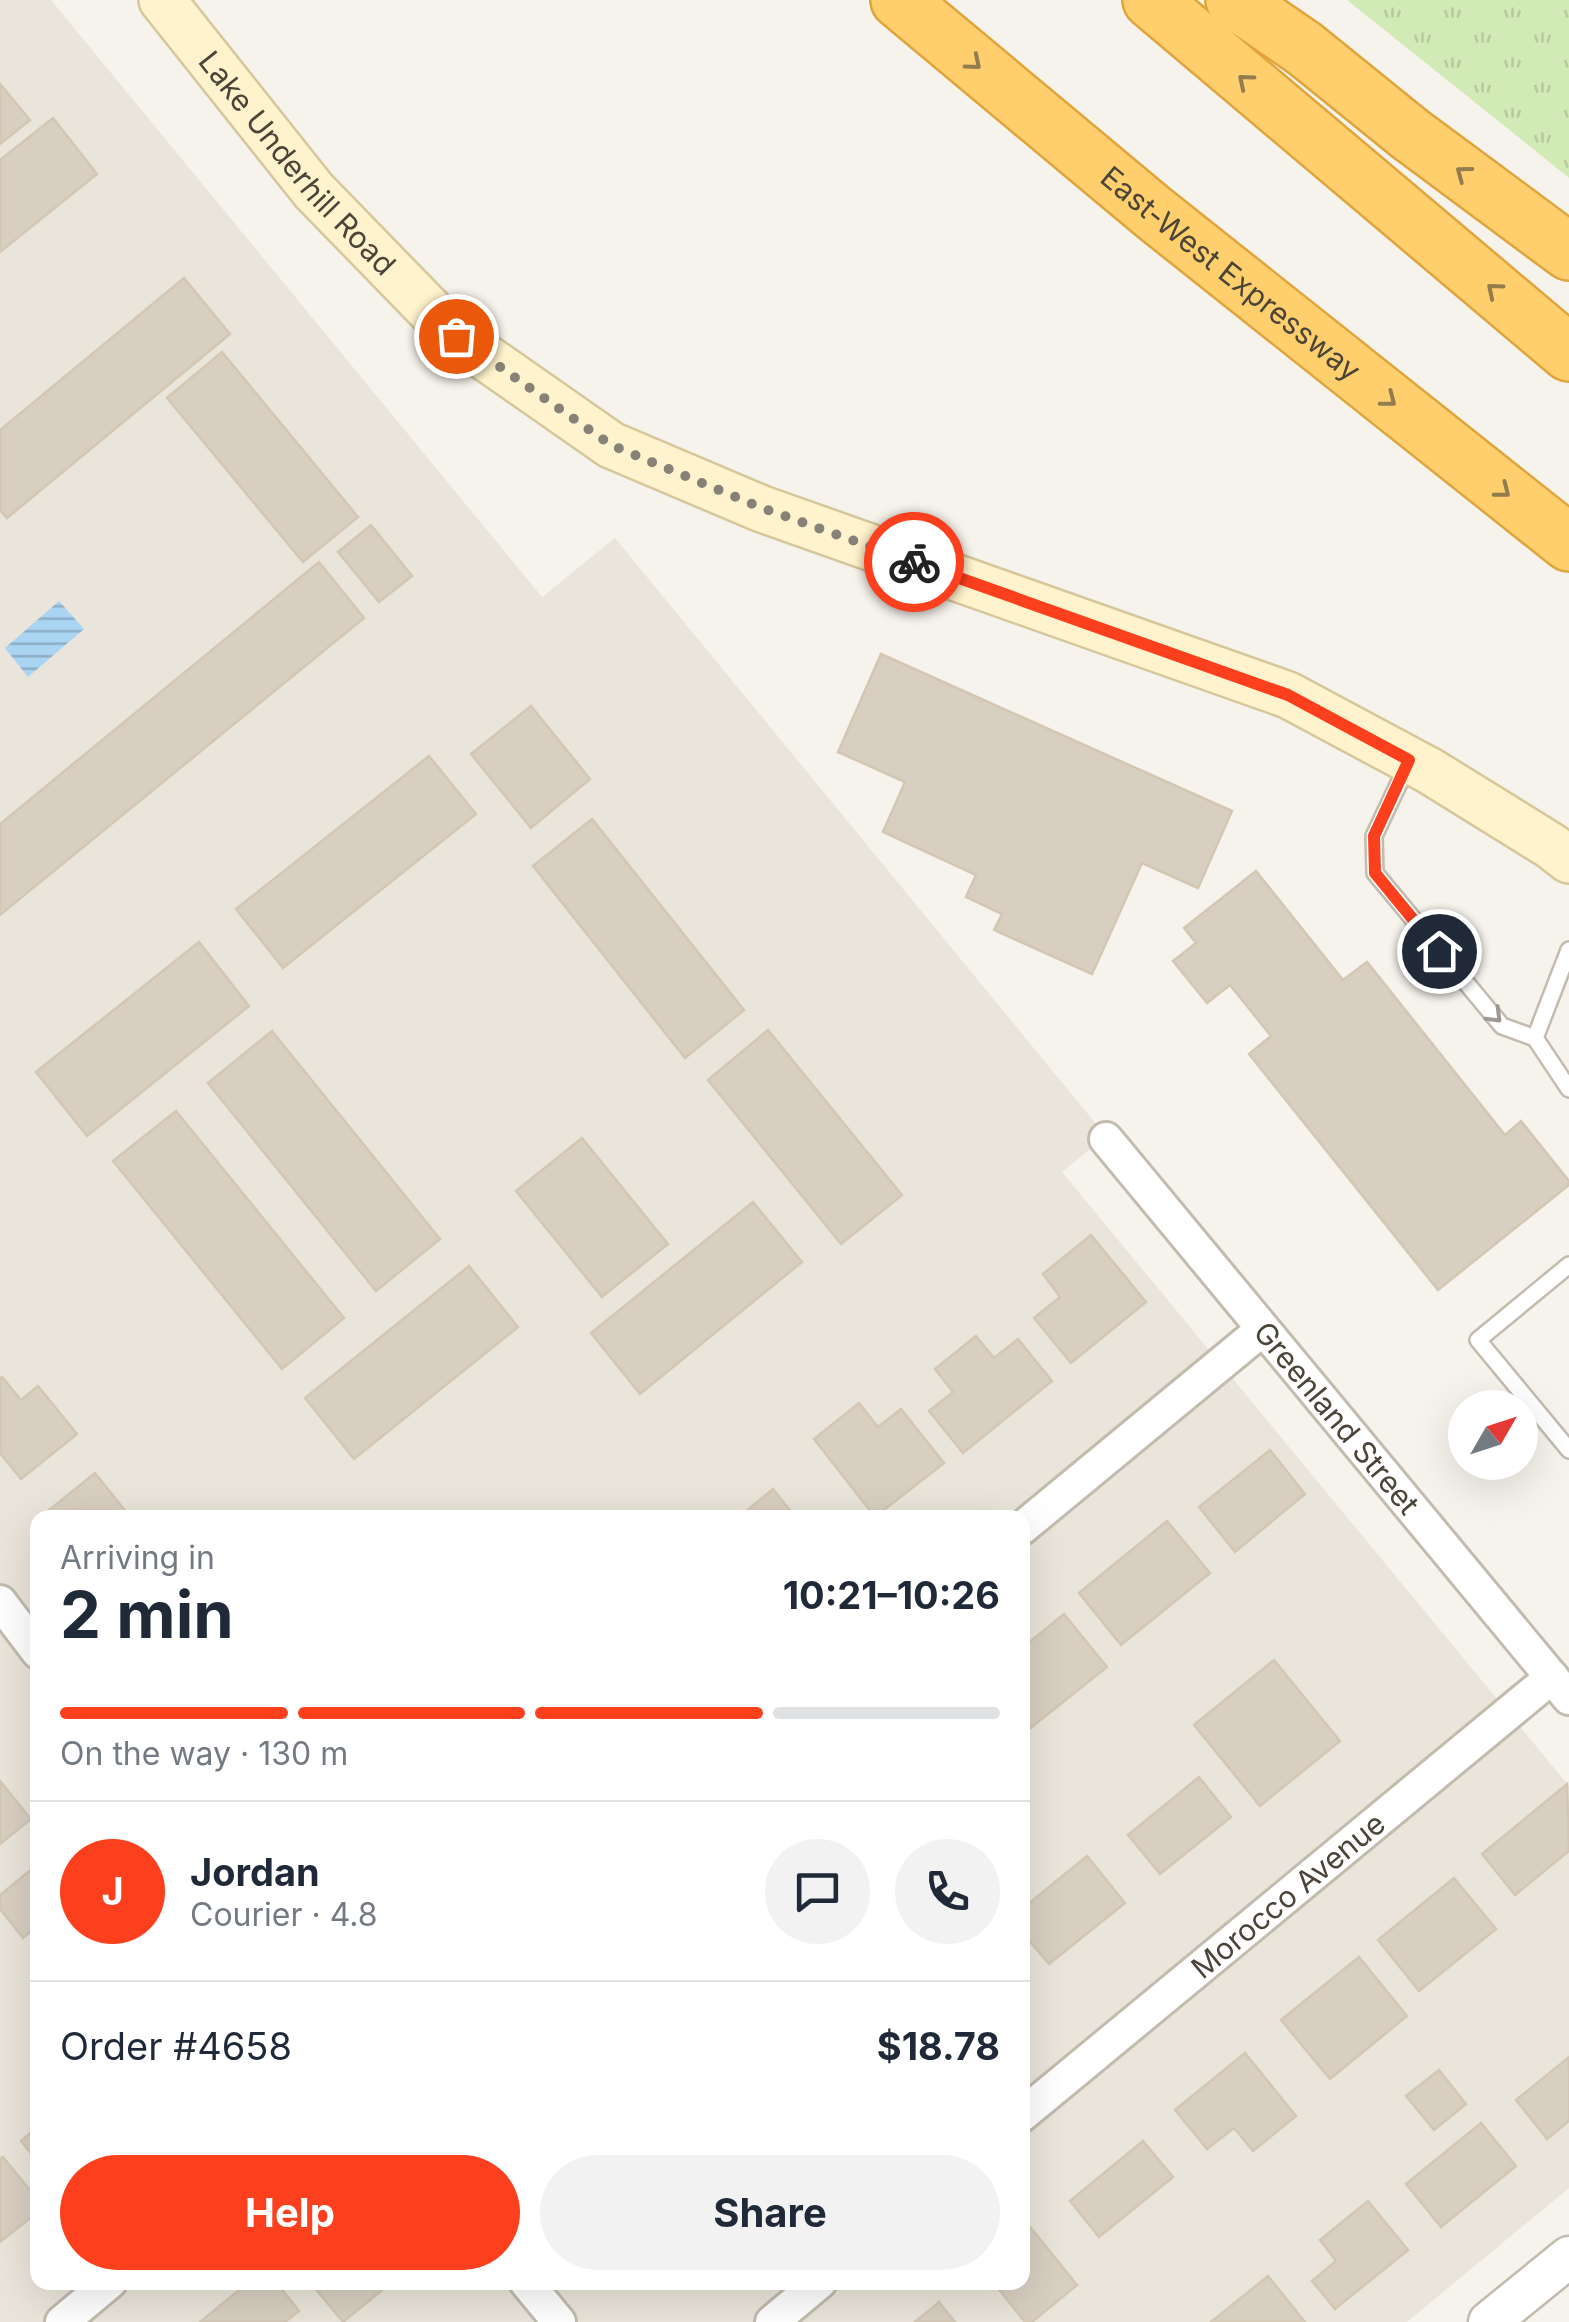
<!DOCTYPE html>
<html lang="en">
<head>
<meta charset="utf-8">
<style>
	body { margin:0; font-family:Inter,sans-serif; background:#f2f2f3; color:#1f2937; height:100vh; display:flex; flex-direction:column; font-size:38px; white-space:nowrap }
	* { box-sizing:border-box; margin:0 }
	p { font-size:32px; color:#747a83 }
	.icon { flex:none; width:55px; height:55px; fill:none; stroke:currentColor; stroke-width:2; stroke-linecap:round; stroke-linejoin:round }
	.map { position:relative; flex:1; overflow:hidden }
	.drawer { position:absolute; left:30px; top:1510px; width:1000px; height:780px; display:flex; flex-direction:column; background:#fff; border-radius:20px; box-shadow:0 10px 40px #0002 }
	.drawer>* { flex:none }
	.needle { width:65px; rotate:51deg }
	.tools { position:absolute; left:1448px; top:1390px; display:grid; gap:20px }
	.tools a { display:grid; place-items:center; width:90px; height:90px; border-radius:50%; background:#fff; box-shadow:0 10px 40px #0002; font-size:50px }
	.pin { position:absolute; display:grid; place-items:center; width:85px; height:85px; color:#fff; margin:-42px; border:5px solid #fff; border-radius:50%; box-shadow:0 2px 10px #0007 }
	.courier { position:absolute; display:grid; place-items:center; width:100px; height:100px; margin:-50px; border:8px solid #fc3f1d; border-radius:50%; background:#fff; color:#222; box-shadow:0 2px 12px #0007 }
	.overview em { font-style:normal; font-weight:700 }
	.overview div { display:flex; flex-direction:column-reverse }
	.overview { display:flex; align-items:center; justify-content:space-between; height:170px; padding:0 30px }
	h1 { font-size:65px; font-weight:700; line-height:75px }
	.bar { display:grid; grid-template-columns:repeat(4,1fr); gap:15px 10px; align-content:center; height:120px; padding:0 30px }
	.bar i { height:12px; border-radius:8px; background:#e0e1e3 }
	.bar .active { background:#fc3f1d }
	.bar p { grid-column:span 4 }
	.line { display:flex; align-items:center; gap:25px; padding:0 30px; border-top:2px solid #e0e1e3 }
	.line div { flex:1 }
	.round { display:grid; place-items:center; flex:none; width:105px; height:105px; border-radius:52px; background:#f2f2f3 }
	.primary-button { display:flex; gap:20px; margin-top:auto; padding:20px 30px }
	.primary-button a { flex:1; height:115px; border-radius:60px; background:#fc3f1d; color:#fff; font-size:40px; font-weight:700; line-height:115px; text-align:center }
	.primary-button a+a { background:#f2f2f3; color:#1f2937 }
	.map>svg:first-child { display:block }
</style>
</head>
<body>
<div class="map">
<svg width="1569" height="2322" viewBox="0 0 1569 2322">
	<defs>
		<pattern id="grass-tufts" width="24" height="20" patternUnits="userSpaceOnUse" patternTransform="scale(2.5)"><rect width="24" height="20" fill="#d2eab5"/><path d="M3 7l-1-3M5 7V3M7 7l1-3M15 17l-1-3M17 17v-4M19 17l1-3" fill="none" stroke="#b6ca9c"/></pattern>
		<pattern id="water-rules" width="6" height="5" patternUnits="userSpaceOnUse" patternTransform="scale(2.5)"><rect width="6" height="5" fill="#a9d4f2"/><path d="M0 2.5h6" fill="none" stroke="#8caec5"/></pattern>
	</defs>
	<rect width="100%" height="100%" fill="#f6f3ec"/>
	<path fill="#eae5da" fill-rule="evenodd" d="M0,0H51L542,597L615,538L1106,1136L1062,1172L1569,1786V2188L1407,2322H0ZM38,1518H1022V2282H38Z"/>
	<path fill="url(#grass-tufts)" d="M1347,0H1569V178L1553,165Z"/>
	<path fill="url(#water-rules)" d="M59,601L84,629L28,677L5,648Z"/>
	<g fill="#d8cfc1" stroke="#d3c7b4" stroke-width="2.5">
		<path d="M0,84L30,120L0,144Z"/>
		<path d="M53,118L97,174L0,252V160Z"/>
		<path d="M184,278L230,334L7,518L0,510V430Z"/>
		<path d="M222,352L358,517L303,562L167,398Z"/>
		<path d="M371,525L412,576L379,602L338,552Z"/>
		<path d="M319,562L364,618L0,915V824Z"/>
		<path d="M881,654L1232,811L1198,888L1142,863L1092,974L994,930L1002,914L966,897L976,875L883,832L905,782L838,752Z"/>
		<path d="M531,706L590,779L531,828L471,754Z"/>
		<path d="M429,756L476,814L283,968L236,909Z"/>
		<path d="M592,819L744,1010L685,1058L533,866Z"/>
		<path d="M1256,871L1343,980L1367,962L1505,1135L1521,1121L1569,1181V1185L1438,1290L1249,1054L1271,1036L1230,985L1207,1003L1173,961L1196,943L1184,928Z"/>
		<path d="M199,942L249,1006L87,1136L36,1072Z"/>
		<path d="M768,1030L902,1195L841,1244L708,1080Z"/>
		<path d="M272,1031L440,1239L376,1291L208,1083Z"/>
		<path d="M176,1111L344,1318L282,1369L113,1161Z"/>
		<path d="M582,1138L668,1244L602,1297L516,1191Z"/>
		<path d="M753,1202L802,1262L640,1394L591,1333Z"/>
		<path d="M1091,1235L1146,1302L1071,1363L1034,1318L1060,1297L1043,1274Z"/>
		<path d="M469,1266L518,1327L354,1459L305,1398Z"/>
		<path d="M976,1336L994,1358L1018,1339L1052,1381L963,1453L929,1411L953,1392L935,1369Z"/>
		<path d="M2,1377L21,1400L38,1386L77,1434L21,1479L0,1453V1379Z"/>
		<path d="M859,1403L878,1427L901,1409L944,1463L875,1517L814,1439Z"/>
		<path d="M1270,1450L1305,1494L1235,1552L1199,1507Z"/>
		<path d="M95,1473L131,1518H53L48,1511Z"/>
		<path d="M773,1489L796,1518H738Z"/>
		<path d="M1167,1521L1210,1573L1121,1645L1079,1593Z"/>
		<path d="M1064,1614L1107,1667L1024,1733L1022,1731V1648Z"/>
		<path d="M1274,1660L1340,1741L1260,1806L1194,1725Z"/>
		<path d="M1199,1777L1231,1817L1160,1874L1128,1835Z"/>
		<path d="M0,1781L31,1819L0,1844Z"/>
		<path d="M1567,1784L1569,1851L1515,1895L1482,1854Z"/>
		<path d="M1087,1856L1125,1903L1049,1964L1022,1932V1909Z"/>
		<path d="M38,1864V1932L35,1928L23,1938L0,1909V1895Z"/>
		<path d="M1454,1878L1496,1929L1419,1991L1378,1940Z"/>
		<path d="M1359,1957L1407,2016L1330,2079L1281,2020Z"/>
		<path d="M1245,2053L1296,2116L1253,2151L1234,2128L1207,2149L1175,2110Z"/>
		<path d="M1569,2057V2121L1547,2139L1516,2100Z"/>
		<path d="M1439,2070L1466,2104L1434,2130L1406,2096Z"/>
		<path d="M1481,2123L1516,2166L1441,2227L1406,2184Z"/>
		<path d="M38,2127V2162L21,2141Z"/>
		<path d="M1143,2141L1173,2177L1099,2237L1070,2201Z"/>
		<path d="M3,2157L38,2200V2212L0,2242V2159Z"/>
		<path d="M1368,2201L1408,2250L1335,2309L1312,2281L1336,2261L1320,2240Z"/>
		<path d="M1031,2228L1077,2285L1032,2322H1025L993,2282H1022V2235Z"/>
		<path d="M1268,2276L1305,2322H1211Z"/>
		<path d="M249,2282H276L299,2311L285,2322H200Z"/>
		<path d="M310,2282H392L343,2322Z"/>
		<path d="M939,2302L955,2322H915Z"/>
	</g>
	<g fill="none" stroke-linecap="round" stroke-linejoin="round">
		<defs>
			<g id="service">
				<path d="M1408,764L1374,836L1375,873L1502,1026L1535,1038"/>
				<path d="M1569,950L1535,1038L1569,1089"/>
				<path d="M1569,1265L1478,1340L1569,1450"/>
			</g>
			<g id="minor">
				<path id="s1" d="M1106,1139L1569,1698"/>
				<path d="M1022,1528L1263,1329"/>
				<path d="M0,1602L38,1652"/>
				<path id="s2" d="M1022,2115L1552,1677"/>
				<path d="M526,2282L559,2322"/>
				<path d="M62,2322L110,2282"/>
				<path d="M772,2322L820,2282"/>
			</g>
			<path id="tertiary" d="M1489,2322L1569,2257"/>
			<g id="secondary">
				<path id="s3" d="M162,0L314,191L455,336L611,445L762,509L1288,695L1430,771L1551,846L1569,860"/>
			</g>
			<g id="motorway">
				<path id="s4" d="M899,0L1154,213L1569,543"/>
				<path d="M1151,0L1569,353"/>
				<path d="M1234,0L1305,49L1410,134L1569,252"/>
			</g>
		</defs>
		<use href="#service" stroke="#c2bbae" stroke-width="20"/>
		<use href="#minor" stroke="#c2bbae" stroke-width="38"/>
		<use href="#tertiary" stroke="#c2bbae" stroke-width="45"/>
		<use href="#secondary" stroke="#d6c79b" stroke-width="50"/>
		<use href="#motorway" stroke="#e0a43c" stroke-width="60"/>
		<use href="#service" stroke="#fff" stroke-width="15"/>
		<use href="#minor" stroke="#fff" stroke-width="32"/>
		<use href="#tertiary" stroke="#fff" stroke-width="40"/>
		<use href="#secondary" stroke="#fff3cd" stroke-width="45"/>
		<use href="#motorway" stroke="#ffcf6e" stroke-width="55"/>
	</g>
	<defs><path id="oneway-chevron" d="M-2-3.5L2.5 0L-2 3.5" fill="none" stroke-width="1.6" stroke-linecap="round" stroke-linejoin="round" transform="scale(2.5)"/></defs>
	<g stroke="#937c4e">
		<use href="#oneway-chevron" transform="translate(974 63) rotate(40)"/>
		<use href="#oneway-chevron" transform="translate(1245 81) rotate(-140)"/>
		<use href="#oneway-chevron" transform="translate(1463 173) rotate(-143)"/>
		<use href="#oneway-chevron" transform="translate(1494 290) rotate(-140)"/>
		<use href="#oneway-chevron" transform="translate(1389 400) rotate(38)"/>
		<use href="#oneway-chevron" transform="translate(1503 491) rotate(38)"/>
	</g>
	<use stroke="#9c9892" href="#oneway-chevron" transform="translate(1495 1016) rotate(45)"/>
	<g fill="none" stroke-linecap="round" stroke-linejoin="round">
		<path stroke="#878178" stroke-width="10" stroke-dasharray="0 18" d="M456,336L611,445L762,508L914,562"/>
		<path stroke="#fc3f1d" stroke-width="12" d="M914,562L1288,695L1409,760L1374,836L1375,873L1439,951"/>
	</g>
	<g text-anchor="middle" dominant-baseline="central" stroke-width="8" stroke-linejoin="round" paint-order="stroke">
		<g font-size="30" fill="#4b4439" stroke="#fff">
			<text stroke="none"><textPath href="#s3" startOffset="212">Lake Underhill Road</textPath></text>
			<text stroke="none"><textPath href="#s4" startOffset="430">East-West Expressway</textPath></text>
			<text stroke="none"><textPath href="#s1" startOffset="362">Greenland Street</textPath></text>
			<text stroke="none"><textPath href="#s2" startOffset="345">Morocco Avenue</textPath></text>
		</g>
	</g>
</svg>
<div class="tools">
<a><svg class="needle" viewBox="-14 -14 28 28"><path d="M0-13l5 13h-10z" fill="#e53935"/><path d="M0 13l5-13h-10z" fill="#747a83"/></svg></a>
</div>
<div class="pin" style="left:456px;top:336px;background:#ea580c"><svg class="icon" aria-label="bag" viewBox="0 0 24 24"><path d="M5 8h14l-1 12H6zM9 8a3 3 0 0 1 6 0"/></svg></div>
<div class="pin" style="left:1439px;top:951px;background:#1f2937"><svg class="icon" aria-label="home" viewBox="0 0 24 24"><path d="M3 11l9-7 9 7M6 9v11h12V9"/></svg></div>
<div class="courier" style="left:914px;top:562px"><svg class="icon" aria-label="bike" viewBox="0 0 24 24"><circle cx="6" cy="16" r="4"/><circle cx="18" cy="16" r="4"/><path d="M6 16l4-8h5l3 8M10 8l3 8H6M13 5h3"/></svg></div>
<section class="drawer">
<div class="overview"><div><h1>2 min</h1><p>Arriving in</p></div><em>10:21–10:26</em></div>
<div class="bar"><i class="active"></i><i class="active"></i><i class="active"></i><i></i><p>On the way · 130 m</p></div>
<div class="line" style="height:180px"><b class="round" style="background:#fc3f1d;color:#fff">J</b><div><b>Jordan</b><p>Courier · 4.8</p></div><a class="round"><svg class="icon" aria-label="chat" viewBox="0 0 24 24"><path d="M4 5h16v11H9l-5 4z"/></svg></a><a class="round"><svg class="icon" aria-label="phone" viewBox="0 0 24 24"><path d="M5 4h4l2 5-3 2q2 4 5 5l2-3 5 2v4C11 20 4 13 5 4z"/></svg></a></div>
<div class="line" style="height:130px"><div>Order #4658</div><b>$18.78</b></div>
<div class="primary-button"><a>Help</a><a>Share</a></div>
</section>
</div>
</body>
</html>
